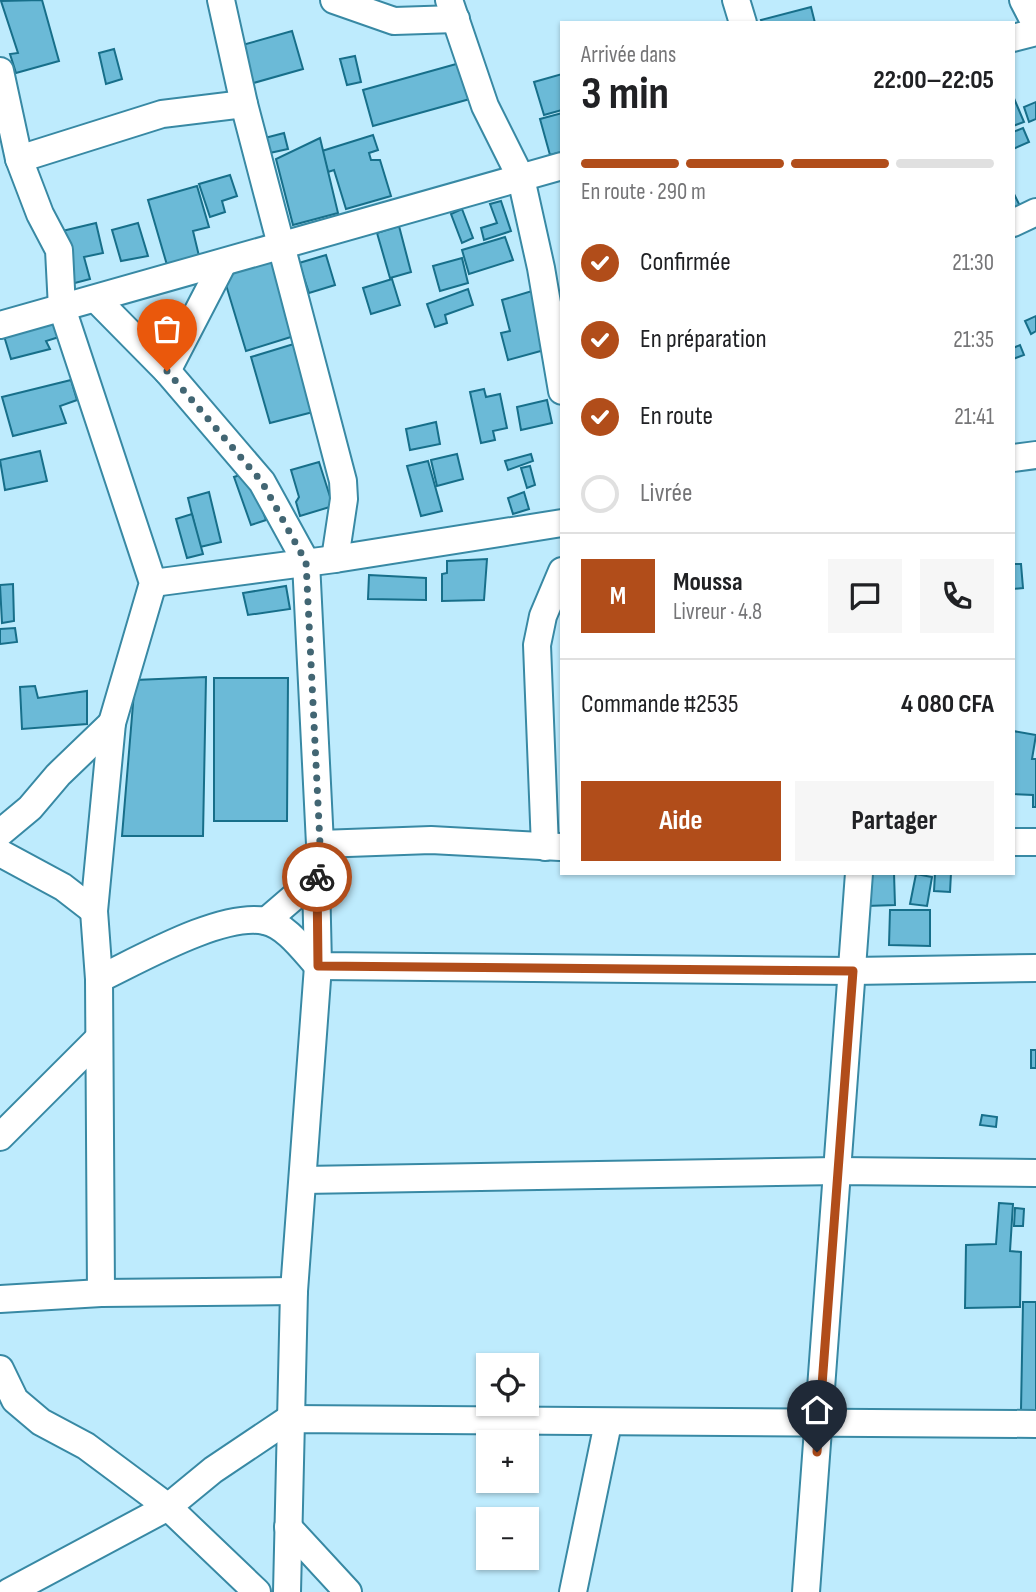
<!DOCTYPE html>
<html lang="fr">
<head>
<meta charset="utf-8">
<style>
	body { margin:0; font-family:"Sofia Sans Condensed",sans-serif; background:#f6f6f6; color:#202124; height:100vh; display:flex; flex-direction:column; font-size:26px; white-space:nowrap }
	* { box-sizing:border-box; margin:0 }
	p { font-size:23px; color:#757577 }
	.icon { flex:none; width:38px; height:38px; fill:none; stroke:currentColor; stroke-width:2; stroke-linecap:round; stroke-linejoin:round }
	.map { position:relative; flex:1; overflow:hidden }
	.drawer { position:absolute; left:560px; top:21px; width:455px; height:854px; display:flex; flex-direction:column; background:#fff; border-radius:0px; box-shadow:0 2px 5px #0004 }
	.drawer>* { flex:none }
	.fabs { position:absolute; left:476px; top:1353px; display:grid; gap:14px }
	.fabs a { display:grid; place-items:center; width:63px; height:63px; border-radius:0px; background:#fff; box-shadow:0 2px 5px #0004; font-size:35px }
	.pin { position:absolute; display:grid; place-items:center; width:60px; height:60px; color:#fff; margin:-72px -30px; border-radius:50% 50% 50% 0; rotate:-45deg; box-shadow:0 0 7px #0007 }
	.pin .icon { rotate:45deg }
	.courier { position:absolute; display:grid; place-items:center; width:70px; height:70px; margin:-35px; border:5px solid #b14d1a; border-radius:50%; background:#fff; color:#222; box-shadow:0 2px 9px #0007 }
	.summary em { font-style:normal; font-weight:700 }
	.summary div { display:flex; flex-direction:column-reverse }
	.summary { display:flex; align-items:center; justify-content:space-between; height:119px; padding:0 21px }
	h1 { font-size:46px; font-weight:700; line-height:52px }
	.bar { display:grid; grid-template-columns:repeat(4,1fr); gap:10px 7px; align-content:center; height:84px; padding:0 21px }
	.bar i { height:9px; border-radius:5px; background:#e0e0e0 }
	.bar .selected { background:#b14d1a }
	.bar p { grid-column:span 4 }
	.line { display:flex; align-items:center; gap:18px; padding:0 21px; border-top:2px solid #e0e0e0 }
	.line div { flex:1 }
	.round { display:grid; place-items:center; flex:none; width:74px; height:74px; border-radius:0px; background:#f6f6f6 }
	ol { padding:0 21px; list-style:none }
	li { display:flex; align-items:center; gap:21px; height:77px }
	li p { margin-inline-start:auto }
	li .icon { padding:7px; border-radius:50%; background:#b14d1a; color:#fff; stroke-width:4 }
	li:last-child { color:#757577 }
	li i { width:38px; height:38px; border:4px solid #e0e0e0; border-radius:50% }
	.primary-button { display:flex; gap:14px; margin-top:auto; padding:14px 21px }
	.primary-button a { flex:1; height:80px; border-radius:0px; background:#b14d1a; color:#fff; font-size:28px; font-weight:700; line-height:80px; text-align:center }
	.primary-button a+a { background:#f6f6f6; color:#202124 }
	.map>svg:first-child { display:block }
</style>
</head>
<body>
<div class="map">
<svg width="1036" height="1592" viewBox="0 0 1036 1592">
	<rect width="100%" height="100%" fill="#beebfd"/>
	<g fill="#6bbad7" stroke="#176f8a" stroke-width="2">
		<path d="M42,0L59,61L16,73L10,54L18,53L1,1Z"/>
		<path d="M811,7L815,23H762L761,20Z"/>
		<path d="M292,31L303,69L250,84L239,46Z"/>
		<path d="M114,49L122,79L106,84L99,53Z"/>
		<path d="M355,56L361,82L347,85L340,59Z"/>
		<path d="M467,61L477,97L373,126L363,90Z"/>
		<path d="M562,74V110L544,115L534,82Z"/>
		<path d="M1013,96L1024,122L1013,126Z"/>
		<path d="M1036,102V119L1029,122L1024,107Z"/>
		<path d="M562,113V152L550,155L540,119Z"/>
		<path d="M1023,128L1029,142L1013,149V132Z"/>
		<path d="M284,133L288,149L265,154L261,139Z"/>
		<path d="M373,135L378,150L369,153L371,160H380L391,196L346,209L334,170L328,172L322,151Z"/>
		<path d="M320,138L338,213L293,225L276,159Z"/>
		<path d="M230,175L237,196L222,201L225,212L210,217L199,184Z"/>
		<path d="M197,186L209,227L193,231L199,256L167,265L148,200Z"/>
		<path d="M1013,192L1020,206L1013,210Z"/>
		<path d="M501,201L511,231L484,240L481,228L497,223L490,204Z"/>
		<path d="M462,209L473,238L462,243L451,214Z"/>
		<path d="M96,223L103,253L84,257L90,279L71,284L58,232Z"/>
		<path d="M138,223L148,256L121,261L112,230Z"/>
		<path d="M399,226L411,272L390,278L377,233Z"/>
		<path d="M505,237L513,260L469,274L462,250Z"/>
		<path d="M326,255L335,285L309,293L299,263Z"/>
		<path d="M462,258L468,283L440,291L433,266Z"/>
		<path d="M271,260L294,336L246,351L223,275Z"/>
		<path d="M392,279L400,305L371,314L363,288Z"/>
		<path d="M468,289L473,305L445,315L447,323L435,327L427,304Z"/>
		<path d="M532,291L548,349L508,360L501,333L510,331L502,300Z"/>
		<path d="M1036,316V331L1031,334L1025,321Z"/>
		<path d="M53,320L59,337L46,341L50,349L11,359L4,336Z"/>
		<path d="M297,343L317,411L270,423L251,357Z"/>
		<path d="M1020,345L1024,355L1013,359V348Z"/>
		<path d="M71,380L77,400L60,406L66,423L13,436L2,397Z"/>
		<path d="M484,389L486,397L500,394L507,428L493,431L495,440L481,443L470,392Z"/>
		<path d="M547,400L552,423L521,430L517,407Z"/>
		<path d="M436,422L440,444L410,450L406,429Z"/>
		<path d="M40,451L47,481L5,490L0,460Z"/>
		<path d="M457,454L463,479L437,486L431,460Z"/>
		<path d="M531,454L533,461L508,470L505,461Z"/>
		<path d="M428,461L442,511L421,516L407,466Z"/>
		<path d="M319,462L333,506L300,516L296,502L299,497L291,470Z"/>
		<path d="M530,466L535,485L527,488L521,468Z"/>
		<path d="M249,472L266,520L251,525L234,477Z"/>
		<path d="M209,492L221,542L200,547L188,498Z"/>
		<path d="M524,492L529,509L513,514L508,498Z"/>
		<path d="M192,514L203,554L187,558L176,519Z"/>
		<path d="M487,559L484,600L442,601V574L447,573V561Z"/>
		<path d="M1013,564H1021L1023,588L1013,589Z"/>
		<path d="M369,575L426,578V600L368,599Z"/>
		<path d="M13,584L14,621L2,623L0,585Z"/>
		<path d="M286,586L290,609L248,615L243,593Z"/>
		<path d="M15,628L17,642L0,644V629Z"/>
		<path d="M206,677L203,836H122L135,680Z"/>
		<path d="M214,678H288L287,821H214Z"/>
		<path d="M35,686L38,698L87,691V724L22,729L20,687Z"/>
		<path d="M1013,731L1036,735L1032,759H1036V807H1033V795L1013,794Z"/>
		<path d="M866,873H894L895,905L867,906Z"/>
		<path d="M935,873H951L950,892L934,891Z"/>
		<path d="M916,874L932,877L927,906L910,904Z"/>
		<path d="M890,910H930V946L889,945Z"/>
		<rect x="1031" y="1050" width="5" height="18"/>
		<path d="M982,1115L997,1117L996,1127L980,1125Z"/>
		<path d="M999,1203L1013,1204L1010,1251L1021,1252L1020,1307L965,1308L966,1245L996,1244Z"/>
		<path d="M1015,1208L1024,1209L1023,1226H1014Z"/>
		<path d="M1023,1302H1036V1410H1021Z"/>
	</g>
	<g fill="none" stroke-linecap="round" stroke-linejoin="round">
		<defs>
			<g id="minor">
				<path d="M221,0L244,104L343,481L344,499L335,559"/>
				<path d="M334,0L394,21L456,19"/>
				<path d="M449,0L485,106L521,178L541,268L562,391"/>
				<path d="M736,0L743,23"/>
				<path d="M1023,0L1036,25"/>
				<path d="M1013,38L1036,32"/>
				<path d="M0,71L19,159L40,214L59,250L62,308L153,583L112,723L94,911L99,979L101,1293"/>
				<path d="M19,159L162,114L244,104"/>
				<path d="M1013,223L1036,212"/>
				<path d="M96,299L167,371L262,482L306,562L320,844L316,878L318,966L294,1291L287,1592"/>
				<path d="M0,325L562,166"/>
				<path d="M167,371L223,263"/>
				<path d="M1013,458L1036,455"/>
				<path d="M153,583L335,559L562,523"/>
				<path d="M0,833L30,808L58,775L112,723"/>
				<path d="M1013,842H1036"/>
				<path d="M320,844L431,840L560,847"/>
				<path d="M545,847L537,645L543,616L562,571"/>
				<path d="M0,853L63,887L94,911"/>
				<path d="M266,921L316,878"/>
				<path d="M99,979C139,960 222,912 265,921C286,925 305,952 318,966L853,971L1036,968"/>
				<path d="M0,1137L99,1038"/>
				<path d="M303,1180L837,1171L1036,1173"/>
				<path d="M0,1299L101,1293L294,1291"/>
				<path d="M0,1369L15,1400L41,1422L86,1446L168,1507L257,1592"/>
				<path d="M288,1527L348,1592"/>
				<path d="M9,1592L168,1507L213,1470L289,1419L1036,1424"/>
				<path d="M573,1592L608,1423"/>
				<path d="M806,1592L859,873"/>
			</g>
		</defs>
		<use href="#minor" stroke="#3889a4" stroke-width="30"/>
		<use href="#minor" stroke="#fff" stroke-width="26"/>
	</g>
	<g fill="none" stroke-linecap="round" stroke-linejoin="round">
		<path stroke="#426673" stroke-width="7" stroke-dasharray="0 12.6" d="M167,371L262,482L306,562L320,844L317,877"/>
		<path stroke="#b14d1a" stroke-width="9" d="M317,877L318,966L853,971L817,1452"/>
	</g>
</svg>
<div class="fabs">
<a><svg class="icon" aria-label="locate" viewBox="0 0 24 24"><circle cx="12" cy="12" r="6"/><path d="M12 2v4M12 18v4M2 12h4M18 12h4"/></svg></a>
<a>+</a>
<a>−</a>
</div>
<div class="pin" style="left:167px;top:371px;background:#ea580c"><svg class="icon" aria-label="bag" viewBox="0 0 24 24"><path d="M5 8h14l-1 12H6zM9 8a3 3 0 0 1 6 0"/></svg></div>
<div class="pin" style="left:817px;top:1452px;background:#1f2937"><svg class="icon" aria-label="home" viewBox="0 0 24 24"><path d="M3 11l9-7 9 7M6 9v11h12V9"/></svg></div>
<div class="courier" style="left:317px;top:877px"><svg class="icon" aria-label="bike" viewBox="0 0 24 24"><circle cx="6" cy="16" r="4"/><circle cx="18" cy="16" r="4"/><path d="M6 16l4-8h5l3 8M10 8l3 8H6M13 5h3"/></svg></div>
<section class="drawer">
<div class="summary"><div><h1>3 min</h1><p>Arrivée dans</p></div><em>22:00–22:05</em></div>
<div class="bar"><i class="selected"></i><i class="selected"></i><i class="selected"></i><i></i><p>En route · 290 m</p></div>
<ol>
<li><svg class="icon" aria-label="check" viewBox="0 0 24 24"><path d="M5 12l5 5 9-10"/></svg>Confirmée<p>21:30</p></li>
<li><svg class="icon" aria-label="check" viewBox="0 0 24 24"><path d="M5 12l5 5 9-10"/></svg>En préparation<p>21:35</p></li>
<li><svg class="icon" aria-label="check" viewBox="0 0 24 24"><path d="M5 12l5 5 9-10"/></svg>En route<p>21:41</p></li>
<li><i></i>Livrée</li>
</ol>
<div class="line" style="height:126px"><b class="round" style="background:#b14d1a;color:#fff">M</b><div><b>Moussa</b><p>Livreur · 4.8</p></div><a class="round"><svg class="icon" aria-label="chat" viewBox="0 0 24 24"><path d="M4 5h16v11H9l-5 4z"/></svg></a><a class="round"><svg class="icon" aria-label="phone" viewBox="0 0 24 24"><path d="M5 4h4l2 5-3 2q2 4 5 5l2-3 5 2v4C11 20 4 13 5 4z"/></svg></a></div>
<div class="line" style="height:91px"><div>Commande #2535</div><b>4 080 CFA</b></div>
<div class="primary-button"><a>Aide</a><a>Partager</a></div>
</section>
</div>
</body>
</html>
